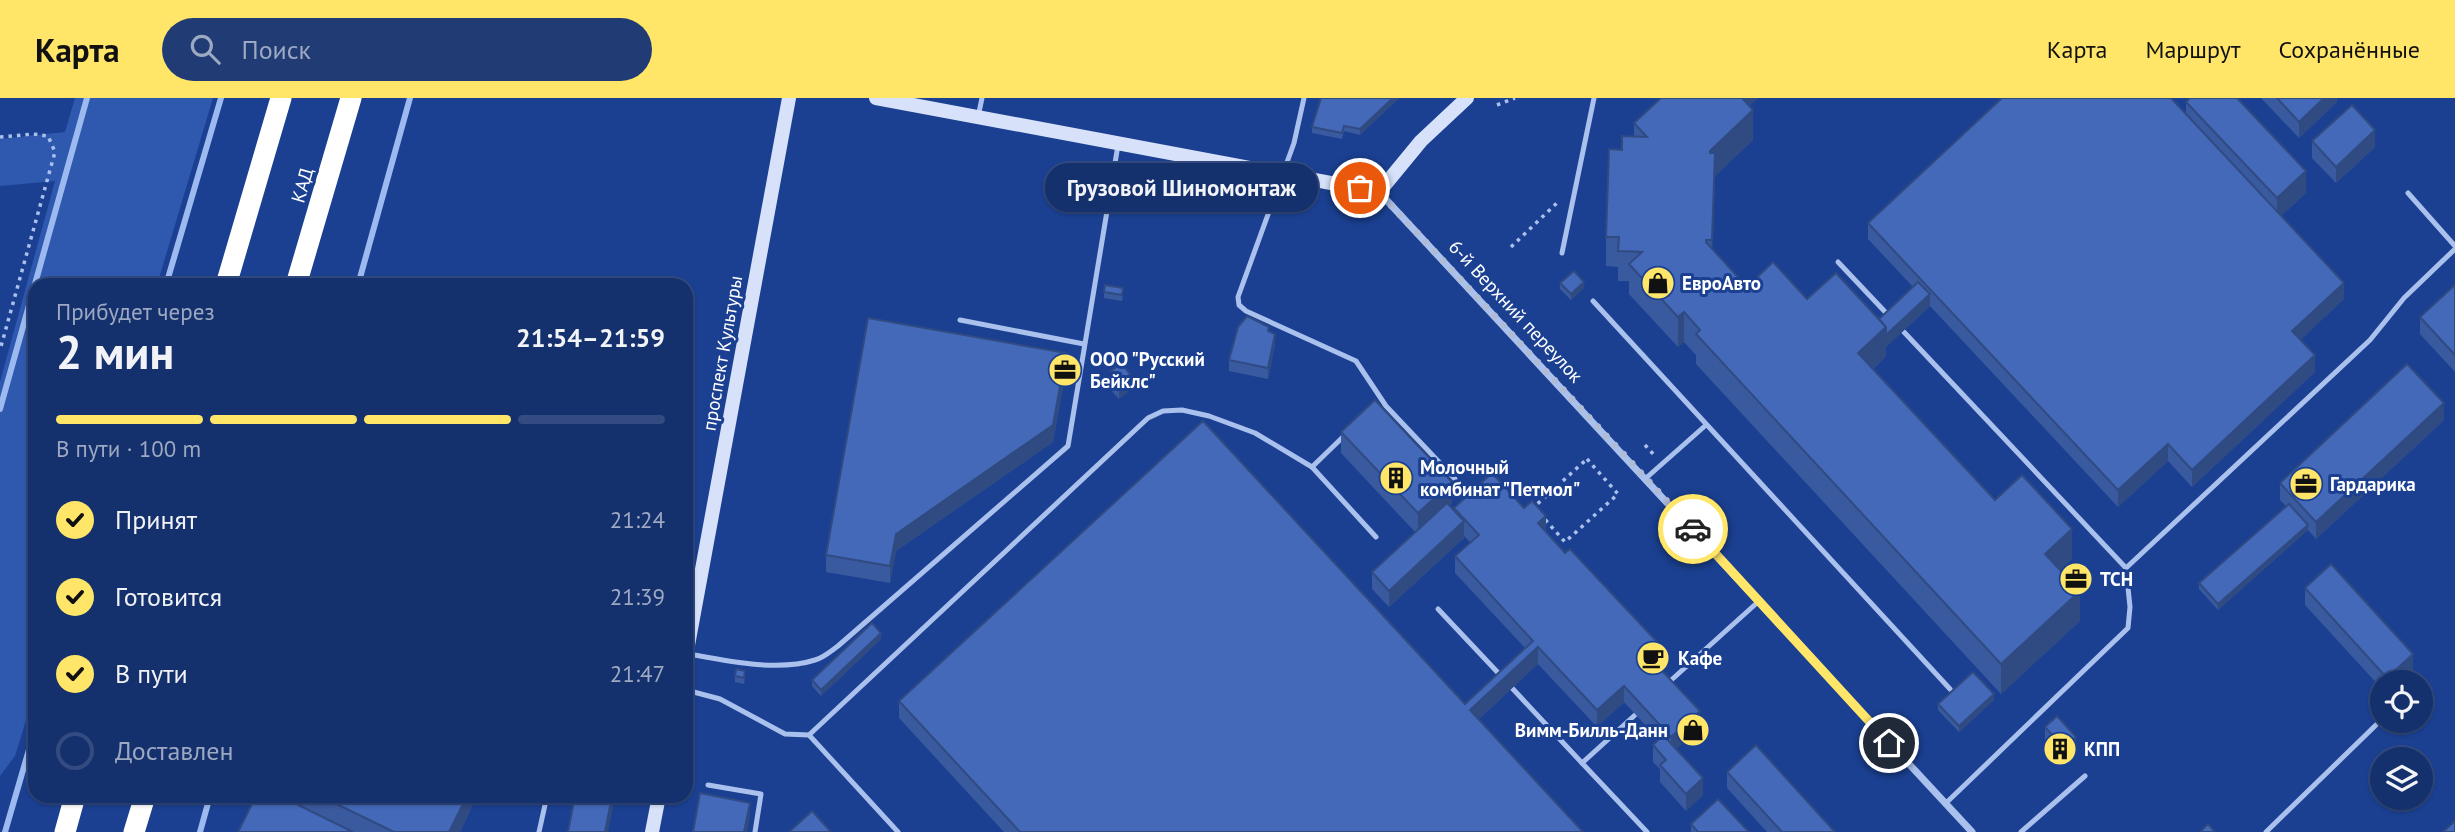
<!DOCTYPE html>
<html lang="ru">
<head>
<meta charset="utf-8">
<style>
	body { margin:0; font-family:"PT Sans",sans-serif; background:#213c75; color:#f1f3f6; height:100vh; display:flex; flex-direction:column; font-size:26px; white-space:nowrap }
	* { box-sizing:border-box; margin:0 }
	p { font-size:23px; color:#9da9c2 }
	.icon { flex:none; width:38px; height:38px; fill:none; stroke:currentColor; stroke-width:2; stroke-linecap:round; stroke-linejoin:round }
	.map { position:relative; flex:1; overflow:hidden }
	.side { position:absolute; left:28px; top:180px; width:665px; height:525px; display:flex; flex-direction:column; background:#14306d; border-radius:21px; box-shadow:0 2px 5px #0004,0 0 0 2px #334b80 }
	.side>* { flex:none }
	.fabs { position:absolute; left:2370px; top:572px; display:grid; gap:14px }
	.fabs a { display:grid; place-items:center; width:63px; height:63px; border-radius:50%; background:#14306d; box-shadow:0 2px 5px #0004,0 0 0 2px #334b80; font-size:35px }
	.pin { position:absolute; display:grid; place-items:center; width:60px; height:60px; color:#fff; margin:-30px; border:4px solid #fff; border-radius:50%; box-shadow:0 2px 7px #0007 }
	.courier { position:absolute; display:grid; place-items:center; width:70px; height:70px; margin:-35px; border:5px solid #ffe568; border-radius:50%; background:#fff; color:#222; box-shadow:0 2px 9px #0007 }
	.bubble { position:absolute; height:49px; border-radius:24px; background:#14306d; box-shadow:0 2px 5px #0004,0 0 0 2px #334b80; font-size:23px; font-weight:700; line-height:49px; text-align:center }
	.head em { font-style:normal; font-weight:700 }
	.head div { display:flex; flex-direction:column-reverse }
	.head { display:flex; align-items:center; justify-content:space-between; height:119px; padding:0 28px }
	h1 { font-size:46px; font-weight:700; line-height:52px }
	.bar { display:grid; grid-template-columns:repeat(4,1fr); gap:10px 7px; align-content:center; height:84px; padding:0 28px }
	.bar i { height:9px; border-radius:5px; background:#334b80 }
	.bar .selected { background:#ffe568 }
	.bar p { grid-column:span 4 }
	ol { padding:0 28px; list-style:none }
	li { display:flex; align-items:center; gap:21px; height:77px }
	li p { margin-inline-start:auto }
	li .icon { padding:7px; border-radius:50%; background:#ffe568; color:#111; stroke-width:4 }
	li:last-child { color:#9da9c2 }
	li i { width:38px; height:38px; border:4px solid #334b80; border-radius:50% }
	header { display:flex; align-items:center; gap:42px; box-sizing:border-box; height:98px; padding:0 35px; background:#ffe568; color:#111 }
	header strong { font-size:33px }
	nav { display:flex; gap:38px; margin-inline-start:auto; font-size:24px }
	.search { width:490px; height:63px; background:#213c75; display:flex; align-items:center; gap:18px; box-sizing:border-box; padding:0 24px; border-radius:38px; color:#9da9c2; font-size:26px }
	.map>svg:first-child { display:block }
</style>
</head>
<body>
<header>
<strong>Карта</strong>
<div class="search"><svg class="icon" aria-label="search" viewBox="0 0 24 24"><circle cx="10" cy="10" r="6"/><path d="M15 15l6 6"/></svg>Поиск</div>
<nav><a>Карта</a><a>Маршрут</a><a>Сохранённые</a></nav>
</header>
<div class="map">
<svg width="2455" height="734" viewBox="0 0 2455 734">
	<rect width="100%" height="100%" fill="#1b4091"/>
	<path fill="#2e59af" d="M75,0H213L157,187H35V593L15,658L0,678V284L55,83L0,88V41L65,34Z"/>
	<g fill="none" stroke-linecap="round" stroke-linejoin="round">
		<g stroke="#9dbaf0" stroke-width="6">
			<path d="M166,187L221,0"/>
			<path d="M358,187L410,0"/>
			<path d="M0,311L87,0"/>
			<path d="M5,734L35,631"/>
			<path d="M200,734L210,698"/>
		</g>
		<g stroke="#aac1ee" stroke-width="3.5" stroke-dasharray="3.5 5" stroke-linecap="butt">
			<path d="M1497,7L1515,0"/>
			<path d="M0,39L33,36L48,38L55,54L0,252"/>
			<path d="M1511,149L1560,102"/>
			<path d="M1645,347L1655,358"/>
			<path d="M1587,361L1618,396L1565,444L1534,409Z"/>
			<path d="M605,698L632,703"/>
		</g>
		<g stroke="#aac1ee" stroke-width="5">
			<path d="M1304,0L1294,45L1238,199L1239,207L1246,213L1356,263L1386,308L1455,381"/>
			<path d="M978,19L982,0"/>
			<path d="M2408,95L2455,148"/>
			<path d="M1562,155L1594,0"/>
			<path d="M1838,164L1889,218"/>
			<path d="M1593,203L1950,591"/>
			<path d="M960,222L1084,246"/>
			<path d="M1903,233L2126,470L2130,509L2128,530L1945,706"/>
			<path d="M1312,369L1346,336"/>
			<path d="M1645,381L1706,327"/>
			<path d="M2126,470L2370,242L2404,200L2455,151"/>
			<path d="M1438,511L1502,579"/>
			<path d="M689,556C727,563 778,574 815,562C823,560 831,553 838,548L1068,348L1118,47"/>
			<path d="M1668,585L1759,503"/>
			<path d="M1512,590L1582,665L1635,617"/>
			<path d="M686,592L720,601L785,636L809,637"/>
			<path d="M1582,665L1647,734"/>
			<path d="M708,687L761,696L755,734"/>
			<path d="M539,734L547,698"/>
			<path d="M898,734L809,637L1148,320L1163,313L1182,312L1209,318L1255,335L1312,369L1376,439"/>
			<path d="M2021,734L2085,678"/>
			<path d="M2266,734L2377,626"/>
		</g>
		<path stroke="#aac1ee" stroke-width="7" d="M1379,94L1972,734"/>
		<g stroke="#d7e2fa" stroke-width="14">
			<path d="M876,0L1379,94L1421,43L1467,0"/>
			<path d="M686,558L789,0"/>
			<path d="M652,734L659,698"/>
		</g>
		<g stroke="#fff" stroke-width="21">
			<path d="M226,187L281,0"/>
			<path d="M296,187L351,0"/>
			<path d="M65,734L75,698"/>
			<path d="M134,734L145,698"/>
		</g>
	</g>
	<g fill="#3a5a9f">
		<path d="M1321,0H1399L1360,37L1344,33L1342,41L1312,35V29Z"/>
		<path d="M1758,0L1749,8L1753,42L1715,78L1712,151L1747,189L1807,201L1879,221L1913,189L1868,141V125L2186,16V4L2306,95L2281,118L2344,201L2300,242L2315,274L2192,389L2168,363L2118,409L1930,208L1886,249V258L1873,271L1995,402L2072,461L2060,472L2080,523L2001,596L1696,266V257L1684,244L1678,249L1629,196V183H1618V169L1606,168V139L1622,52L1634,38V25Z"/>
		<path d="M2261,0H2337V4L2299,40Z"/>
		<path d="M2312,43L2375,49L2336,85L2312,60Z"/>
		<path d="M1560,185L1584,190L1571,202L1560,191Z"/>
		<path d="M2455,187V274L2420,236V219Z"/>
		<path d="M1104,194L1123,196L1122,203L1104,200Z"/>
		<path d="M1269,233L1275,247L1268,281L1229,273V262Z"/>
		<path d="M1066,272L1053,344L896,453L890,485L826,474V457Z"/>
		<path d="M1110,274L1130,292L1119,301L1110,291Z"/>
		<path d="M2444,322L2316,441L2308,432L2218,512L2199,491V485L2286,408L2280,402V385Z"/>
		<path d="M1341,334L1452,405L1449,407L1454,412V410L1546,434L1661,565L1657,568L1700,630L1676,651L1703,697L1686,713L1660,684V671L1653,664V647L1659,642L1624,604L1597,629L1538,566L1479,621L1583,734H1004L899,620V603L1465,606L1525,550L1455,475V458L1470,444L1464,438V440L1389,509L1372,491V474L1415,434L1341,355Z"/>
		<path d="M2305,490L2413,573L2400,584H2382V591L2305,507Z"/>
		<path d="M881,541L821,598L812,588V582Z"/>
		<path d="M735,578L745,579L744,586L735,584Z"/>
		<path d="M1994,602L1959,634L1938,612V606Z"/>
		<path d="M2045,629L2076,656L2064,667L2045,646Z"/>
		<path d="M1727,674L1835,734H1767L1727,690Z"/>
		<path d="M256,698H477L460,734H238Z"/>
		<path d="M1691,726L1749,734H1691Z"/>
	</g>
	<g fill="#304a82">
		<path d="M1393,0H1399L1360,37V31Z"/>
		<path d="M1734,0H1758L1734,22Z"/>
		<path d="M2324,0H2337V4L2299,40V24Z"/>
		<path d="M1753,12V42L1715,78L1712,172L1710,53Z"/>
		<path d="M2375,32V49L2336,85V69Z"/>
		<path d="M2306,73V95L2277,122V100Z"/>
		<path d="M1584,184V190L1571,202V196Z"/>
		<path d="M2344,185V201L2292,250V233Z"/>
		<path d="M1930,196V208L1886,249V258L1858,285V255L1886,229Z"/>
		<path d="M1684,214V244L1678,249V219Z"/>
		<path d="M1275,236V247L1268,281V270Z"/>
		<path d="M1066,255V272L1053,344L896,453L890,485V468L896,436Z"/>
		<path d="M2315,257V274L2192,389V372Z"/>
		<path d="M1130,276V292L1119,301V285Z"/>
		<path d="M2444,305V322L2316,441V424Z"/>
		<path d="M2168,346V363L2118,409V392Z"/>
		<path d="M1452,384V405L1418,437V415Z"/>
		<path d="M1546,418V435L1538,425Z"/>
		<path d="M1464,423V440L1389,509V493Z"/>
		<path d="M2308,427V432L2218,512V506Z"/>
		<path d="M2072,431V461L2045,486V456Z"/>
		<path d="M2080,493V523L2001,596V566Z"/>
		<path d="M881,535V541L821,598V592Z"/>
		<path d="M1661,548V565L1649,575V559Z"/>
		<path d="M1538,549V566L1470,629V612Z"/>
		<path d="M2413,556V573L2400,584H2387V580Z"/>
		<path d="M1624,588V604L1597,629V612Z"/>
		<path d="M1994,596V602L1959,634V628Z"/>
		<path d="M1700,613V630L1671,656V639Z"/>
		<path d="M2076,639V656L2064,667V650Z"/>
		<path d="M1703,680V697L1686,713V696Z"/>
		<path d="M467,698H477L460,734H449Z"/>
		<path d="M612,698H613V710L608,734H605Z"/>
		<path d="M750,705V721L747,734H744Z"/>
	</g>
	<g fill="#4469b9" stroke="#304a82" stroke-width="2">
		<path d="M1321,0H1393L1360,31L1344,28L1342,35L1312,29Z"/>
		<path d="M1661,0H1742L1753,12L1710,53V55H1715L1712,142H1706V144L1747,189L1773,164L1807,201L1836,175L1886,229L1858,255L1995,402L2022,377L2072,431L2045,456L2080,493L2001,566L1696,236L1700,232L1684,214L1678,219L1629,166L1642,154L1618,153L1619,139H1606L1609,51L1622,52V38L1647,39L1634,25Z"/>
		<path d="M2002,0H2171L2344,185L2292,233L2315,257L2192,372L2168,346L2118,392L1868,125Z"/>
		<path d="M2190,0H2237L2306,73L2277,100L2186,4Z"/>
		<path d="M2277,0H2324L2299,24Z"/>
		<path d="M2352,7L2375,32L2336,69L2312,43Z"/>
		<path d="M1574,173L1584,184L1571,196L1560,185Z"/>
		<path d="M1918,184L1930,196L1886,237V229L1879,221Z"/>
		<path d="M1105,187L1123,190L1122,197L1104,194Z"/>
		<path d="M2455,187V257L2420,219Z"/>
		<path d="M1247,218L1269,229L1268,233L1275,236L1268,270L1229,262L1238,229Z"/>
		<path d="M868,220L1066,255L1053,327L896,436L890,468L826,457Z"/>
		<path d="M1121,265L1130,276L1119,285L1110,274Z"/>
		<path d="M2407,266L2444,305L2316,424L2280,385Z"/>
		<path d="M1375,302L1452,384L1418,415L1341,334Z"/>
		<path d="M1203,323L1465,606L1533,543L1455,458L1479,437L1454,410L1492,375L1524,410L1532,403L1546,418L1538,425L1565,455L1570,451L1661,548L1649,559L1700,613L1671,639L1624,588L1597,612L1538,549L1470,612L1583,734H1020L899,603Z"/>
		<path d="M1447,405L1464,423L1389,493L1372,474Z"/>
		<path d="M2289,406L2308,427L2218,506L2199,485Z"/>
		<path d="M2331,466L2413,556L2387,580L2305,490Z"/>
		<path d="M872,525L881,535L821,592L812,582Z"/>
		<path d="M736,571L745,573L744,580L735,578Z"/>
		<path d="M1973,574L1994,596L1959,628L1938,606Z"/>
		<path d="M2057,618L2076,639L2064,650L2045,629Z"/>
		<path d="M1663,637L1703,680L1686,696L1660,667L1666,662L1653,647Z"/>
		<path d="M1756,647L1835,734H1782L1727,674Z"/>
		<path d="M700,695L750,705L744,734H693Z"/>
		<path d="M256,698H280L353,734H238Z"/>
		<path d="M320,698H467L449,734H394Z"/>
		<path d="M575,698H612L605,734H568Z"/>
		<path d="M1718,701L1749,734H1698L1691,726Z"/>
		<path d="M812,713L831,734H789Z"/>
		<path d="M2455,723V734H2443Z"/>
		<path d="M2208,726L2215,734H2200Z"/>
	</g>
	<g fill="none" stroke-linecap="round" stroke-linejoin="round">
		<path stroke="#afbcd8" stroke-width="7" stroke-dasharray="0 12.6" d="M1360,90L1379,94L1693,431"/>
		<path stroke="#ffe568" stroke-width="9" d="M1693,431L1889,645"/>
	</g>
	<defs>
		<symbol id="shop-disc" viewBox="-11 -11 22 22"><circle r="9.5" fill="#ffe568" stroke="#1b4091"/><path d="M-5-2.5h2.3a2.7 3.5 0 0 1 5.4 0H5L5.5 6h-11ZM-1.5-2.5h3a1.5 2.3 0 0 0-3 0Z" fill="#111"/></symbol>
		<symbol id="office-disc" viewBox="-11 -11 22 22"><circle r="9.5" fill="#ffe568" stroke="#1b4091"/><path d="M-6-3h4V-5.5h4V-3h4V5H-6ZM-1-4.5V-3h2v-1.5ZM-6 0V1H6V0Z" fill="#111"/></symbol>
		<symbol id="building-disc" viewBox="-11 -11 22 22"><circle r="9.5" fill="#ffe568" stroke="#1b4091"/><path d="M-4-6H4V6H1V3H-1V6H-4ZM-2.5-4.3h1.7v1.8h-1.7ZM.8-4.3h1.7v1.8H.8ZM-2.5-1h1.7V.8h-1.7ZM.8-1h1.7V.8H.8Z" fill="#111"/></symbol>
		<symbol id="cafe-disc" viewBox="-11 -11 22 22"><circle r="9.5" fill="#ffe568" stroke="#1b4091"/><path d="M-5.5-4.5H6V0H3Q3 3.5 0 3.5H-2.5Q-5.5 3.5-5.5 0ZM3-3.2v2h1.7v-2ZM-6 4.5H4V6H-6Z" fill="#111"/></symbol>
	</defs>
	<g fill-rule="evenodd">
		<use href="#shop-disc" x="1639" y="166" width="38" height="38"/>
		<use href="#office-disc" x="1046" y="253" width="38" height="38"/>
		<use href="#building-disc" x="1377" y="361" width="38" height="38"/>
		<use href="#office-disc" x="2287" y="367" width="38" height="38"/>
		<use href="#office-disc" x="2057" y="462" width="38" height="38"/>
		<use href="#cafe-disc" x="1634" y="541" width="38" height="38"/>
		<use href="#shop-disc" x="1674" y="613" width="38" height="38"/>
		<use href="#building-disc" x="2041" y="632" width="38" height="38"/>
	</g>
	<g text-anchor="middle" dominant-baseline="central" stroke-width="6" stroke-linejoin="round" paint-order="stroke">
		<g font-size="19" fill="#fff" stroke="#1b4091">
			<text transform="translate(302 87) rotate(-74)">КАД</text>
			<text transform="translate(1516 213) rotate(47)">6-й Верхний переулок</text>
			<text transform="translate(722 255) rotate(-80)">проспект Культуры</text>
		</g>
		<g font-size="19" font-weight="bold" fill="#fff" stroke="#1b4091" text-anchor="start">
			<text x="1682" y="185">ЕвроАвто</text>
			<text x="1090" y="261">ООО "Русский<tspan x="1090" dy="22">Бейклс"</tspan></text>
			<text x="1420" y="369">Молочный<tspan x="1420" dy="22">комбинат "Петмол"</tspan></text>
			<text x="2330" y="386">Гардарика</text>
			<text x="2100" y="481">ТСН</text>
			<text x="1678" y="560">Кафе</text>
			<text x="1668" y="632" text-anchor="end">Вимм-Билль-Данн</text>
			<text x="2084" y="651">КПП</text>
		</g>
	</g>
</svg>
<div class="fabs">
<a><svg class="icon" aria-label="locate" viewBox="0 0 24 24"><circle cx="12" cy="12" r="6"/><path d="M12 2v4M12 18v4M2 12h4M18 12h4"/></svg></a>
<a><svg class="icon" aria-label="layers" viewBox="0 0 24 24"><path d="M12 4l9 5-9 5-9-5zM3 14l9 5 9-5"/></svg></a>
</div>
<div class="pin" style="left:1360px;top:90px;background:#ea580c"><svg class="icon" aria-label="bag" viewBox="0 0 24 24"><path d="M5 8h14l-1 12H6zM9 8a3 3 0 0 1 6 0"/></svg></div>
<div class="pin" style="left:1889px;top:645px;background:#1f2937"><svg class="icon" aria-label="home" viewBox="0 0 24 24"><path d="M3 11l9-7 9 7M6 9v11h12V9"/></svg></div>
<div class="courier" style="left:1693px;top:431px"><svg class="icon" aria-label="car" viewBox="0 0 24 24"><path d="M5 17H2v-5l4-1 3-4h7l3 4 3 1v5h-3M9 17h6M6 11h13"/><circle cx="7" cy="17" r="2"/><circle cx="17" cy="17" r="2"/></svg></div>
<div class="bubble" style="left:1045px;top:65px;width:273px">Грузовой Шиномонтаж</div>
<section class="side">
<div class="head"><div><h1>2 мин</h1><p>Прибудет через</p></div><em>21:54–21:59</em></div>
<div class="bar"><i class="selected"></i><i class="selected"></i><i class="selected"></i><i></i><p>В пути · 100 m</p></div>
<ol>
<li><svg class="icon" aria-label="check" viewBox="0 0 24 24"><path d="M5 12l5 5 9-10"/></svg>Принят<p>21:24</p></li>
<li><svg class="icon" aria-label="check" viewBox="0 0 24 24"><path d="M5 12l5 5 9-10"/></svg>Готовится<p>21:39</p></li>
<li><svg class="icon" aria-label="check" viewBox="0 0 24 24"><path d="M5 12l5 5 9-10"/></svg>В пути<p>21:47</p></li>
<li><i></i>Доставлен</li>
</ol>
</section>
</div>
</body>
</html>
